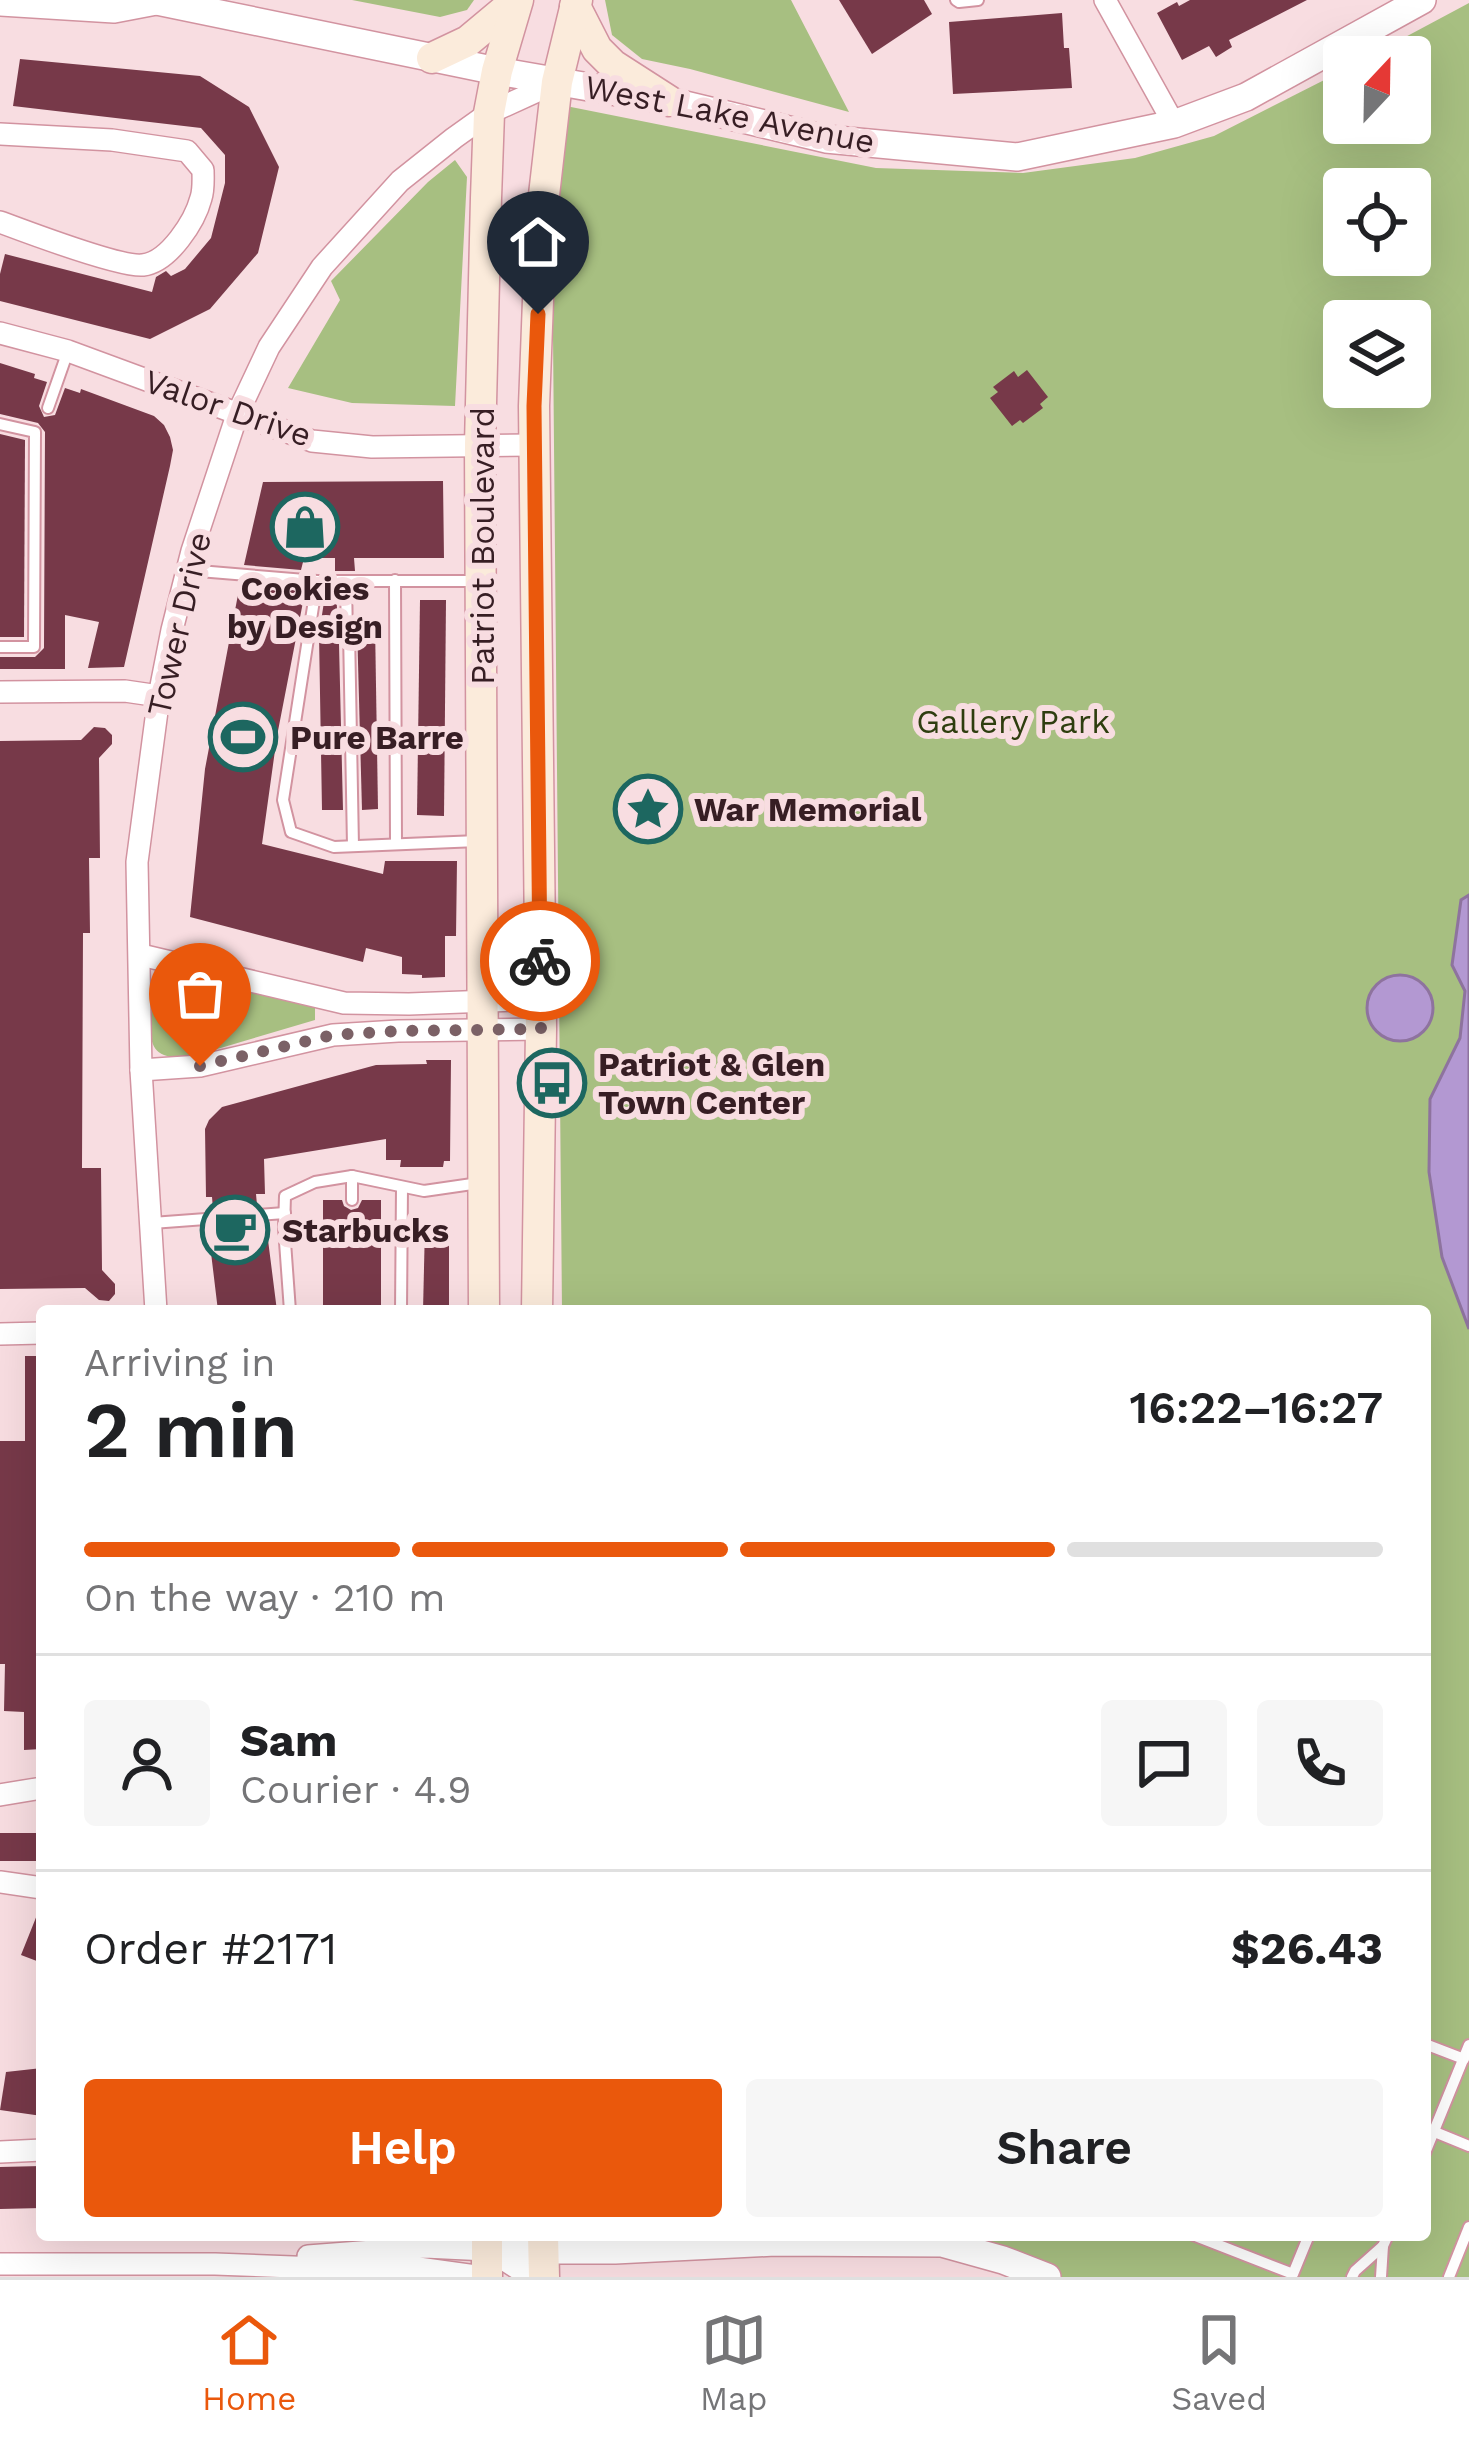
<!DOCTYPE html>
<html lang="en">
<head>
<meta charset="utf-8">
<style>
	body { margin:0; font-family:"Work Sans",sans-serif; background:#f6f6f6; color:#202124; height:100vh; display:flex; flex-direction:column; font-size:45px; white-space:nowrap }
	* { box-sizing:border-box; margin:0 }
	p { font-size:39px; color:#757577 }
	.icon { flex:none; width:66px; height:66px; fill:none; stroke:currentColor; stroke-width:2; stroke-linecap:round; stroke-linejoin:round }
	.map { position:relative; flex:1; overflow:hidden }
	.drawer { position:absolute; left:36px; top:1305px; width:1395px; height:936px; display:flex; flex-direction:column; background:#fff; border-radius:12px; box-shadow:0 12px 48px #0002 }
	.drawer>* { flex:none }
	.needle { width:78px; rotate:22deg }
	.tools { position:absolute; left:1323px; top:36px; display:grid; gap:24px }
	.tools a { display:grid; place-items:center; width:108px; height:108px; border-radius:12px; background:#fff; box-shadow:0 12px 48px #0002; font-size:60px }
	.pin { position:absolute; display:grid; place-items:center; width:102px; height:102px; color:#fff; margin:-123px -51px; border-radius:50% 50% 50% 0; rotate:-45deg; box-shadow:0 0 12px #0007 }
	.pin .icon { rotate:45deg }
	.courier { position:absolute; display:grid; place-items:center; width:120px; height:120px; margin:-60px; border:9px solid #ea580c; border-radius:50%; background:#fff; color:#222; box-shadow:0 3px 15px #0007 }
	.head em { font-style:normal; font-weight:600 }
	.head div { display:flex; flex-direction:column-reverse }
	.head { display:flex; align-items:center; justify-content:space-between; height:204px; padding:0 48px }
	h1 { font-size:78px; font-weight:600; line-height:90px }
	.bar { display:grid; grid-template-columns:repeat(4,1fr); gap:18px 12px; align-content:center; height:144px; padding:0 48px }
	.bar i { height:15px; border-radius:9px; background:#e0e0e0 }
	.bar .current { background:#ea580c }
	.bar p { grid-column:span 4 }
	.line { display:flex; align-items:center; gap:30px; padding:0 48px; border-top:3px solid #e0e0e0 }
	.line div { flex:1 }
	.round { display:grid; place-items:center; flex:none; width:126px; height:126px; border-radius:12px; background:#f6f6f6 }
	.cta { display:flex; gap:24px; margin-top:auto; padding:24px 48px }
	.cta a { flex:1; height:138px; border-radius:12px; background:#ea580c; color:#fff; font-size:48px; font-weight:600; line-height:138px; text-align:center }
	.cta a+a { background:#f6f6f6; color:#202124 }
	.tab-bar { display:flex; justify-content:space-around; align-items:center; height:168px; border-top:3px solid #e0e0e0; background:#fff; font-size:33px; color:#757577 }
	.tab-bar a { display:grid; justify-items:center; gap:6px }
	.tab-bar .current { color:#ea580c }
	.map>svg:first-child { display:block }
</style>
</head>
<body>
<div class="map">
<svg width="1469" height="2277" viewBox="0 0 1469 2277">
	<rect width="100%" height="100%" fill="#f8dde1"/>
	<g fill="#a7bf81" fill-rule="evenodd">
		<path d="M352,0H474L467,10L440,17Z"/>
		<path d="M605,0H791L849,112L690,69L642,59L612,35Z"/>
		<path d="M1469,3V2277H1060L949,2235H1425V1311H562L552,228L566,106L876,168L1023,173L1135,158L1214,136L1344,70V123H1410V57H1368ZM1344,189H1410V255H1344ZM1344,321H1410V387H1344Z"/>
		<path d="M455,160L467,177L455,406L352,403L288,388L340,300L331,281L428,182Z"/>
		<path d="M161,970L315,1006V1020L187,1058C147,1059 149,1040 152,1007C153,994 154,982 161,970Z"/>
	</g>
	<g fill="#b398d2" stroke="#8e739e" stroke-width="3">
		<path d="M1469,895V1329L1442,1257L1429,1172L1430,1099L1460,1038L1465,991L1452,965L1461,900Z"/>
		<circle cx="1400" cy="1008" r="33"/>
	</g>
	<g fill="#773949">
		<path d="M839,0H924L932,14L872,54Z"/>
		<path d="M1190,0H1307L1229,40L1232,47L1216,57L1209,46L1182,60L1157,13L1177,2L1179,6Z"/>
		<path d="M1062,13L1064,48H1069L1072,88L953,94L949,22Z"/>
		<path d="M20,59L200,76L249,107L279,167L258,253L210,309L150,339L0,301V274L5,254L152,292L156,277L166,271L171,276L185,269L211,238L225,183V155L201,128L13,106Z"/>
		<path d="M0,363L35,374L34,378L47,382L39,406L44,417L55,415L65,388L80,393L81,389L154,416L164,425L170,437L173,450L170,466L124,667L88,668L99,622L65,615V669H0V657H35L44,648L45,432L38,423L0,414Z"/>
		<path d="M1027,370L1048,397L1040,404L1043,408L1023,423L1020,420L1012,426L990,398L998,392L993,387L1014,371L1018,377Z"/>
		<path d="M0,434L25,440L24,637H0Z"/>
		<path d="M443,481L444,558H354L355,571H335V558H304L301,570L244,565L263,482Z"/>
		<path d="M240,584L297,589L294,602H303L277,736L262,844L383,874L385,861H457L456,936H445V977L422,978V975L402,974V957L366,948L363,962L190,917L205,769Z"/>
		<path d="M336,591L339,644L343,810H322L319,634L324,602H337Z"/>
		<path d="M420,600H446L444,816L417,815Z"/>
		<path d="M375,624L378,809L362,810L357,625Z"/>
		<path d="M94,727L105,728L112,735V744L99,758L100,858H89L90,933H83L82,1168H101L102,1270L115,1284V1294L109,1301L99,1300L85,1288L0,1289V741L81,740Z"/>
		<path d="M426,1060H451L450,1161H444L443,1167H400L401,1160H386V1139L264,1159L265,1194H256L257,1205L213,1209L212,1197H206L205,1129L209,1120L222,1107L376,1065L427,1064Z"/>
		<path d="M323,1200H342L344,1206L351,1210L358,1208L362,1200H381V1311H323Z"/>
		<path d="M259,1225V1232H267L277,1311H218L209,1236H215L214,1228Z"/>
		<path d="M425,1225L449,1226V1311H423Z"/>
		<path d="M25,1356H42V1749L24,1750V1712L4,1711L5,1664H0V1441H25Z"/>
		<rect x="0" y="1833" width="42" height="28"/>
		<path d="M41,1905H42V1963L21,1955Z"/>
		<path d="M42,2068V2116L0,2110L6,2072Z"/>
		<path d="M42,2166V2208L0,2209V2167Z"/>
	</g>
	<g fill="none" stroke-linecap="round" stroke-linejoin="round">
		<defs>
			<g id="service">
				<path d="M956,0L959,2L978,0"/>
				<path d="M48,408L68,351"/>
				<path d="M0,424L35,432L34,647H0"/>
				<path d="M187,570L317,581"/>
				<path d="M395,580L396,844"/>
				<path d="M346,581L347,638"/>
				<path d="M349,631L353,846"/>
				<path d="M478,841L334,847L291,832L283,800L317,581H478"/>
				<path d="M352,1200V1176"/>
				<path d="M152,1223L285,1213"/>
				<path d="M290,1311L284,1228L285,1196L315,1182L352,1176L424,1191L479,1183"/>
				<path d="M401,1311L402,1187"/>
				<path d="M1425,2044L1464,2059"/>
				<path d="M1425,2128L1469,2146"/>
				<path d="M1425,2153L1469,2045"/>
				<path d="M1193,2235L1293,2274L1309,2235"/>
				<path d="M1352,2277L1355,2271L1383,2246"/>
				<path d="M1381,2277L1383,2246L1388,2235"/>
				<path d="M1449,2277L1469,2227"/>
			</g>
			<g id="minor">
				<path d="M1105,0L1174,124"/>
				<path d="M0,134L112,140L187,151L203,170C203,178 204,189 201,198C195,221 169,262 143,265C122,268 24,231 0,222"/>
				<path d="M0,333L68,351L312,441L372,447L534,445"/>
				<path d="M0,692L125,691L159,696"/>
				<path d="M141,955L344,1003L409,1004L541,999"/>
				<path d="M141,1070L200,1066L333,1035L398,1031L541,1029"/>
				<path d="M156,1311L141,1070L137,862L159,696L172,630L192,551L237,415L269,347L322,267L400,181L454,138L489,113L557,82"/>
				<path d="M0,1334L42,1333"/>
				<path d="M0,1795L42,1788"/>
				<path d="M0,1882L42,1888"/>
				<path d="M0,2152L42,2150"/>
				<path d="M486,2248L531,2277"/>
				<path d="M308,2256L425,2247L487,2250"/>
				<path d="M0,2264H215L345,2269L418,2268L483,2277"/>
			</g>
			<g id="tertiary">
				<path d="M152,0L497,71L669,101L826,139L1017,157L1174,124L1246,97L1422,0"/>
				<path d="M0,2L114,9L156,1"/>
				<path d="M487,2250H615L775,2242L942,2243L1003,2260L1047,2277"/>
			</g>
			<g id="secondary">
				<path d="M575,6L597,49L613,65L669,101"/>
				<path d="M432,58L468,41L517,0"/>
				<path d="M484,1311L480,445L486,198L489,113L497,71L518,0"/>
				<path d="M537,1311L541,1029L534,406L541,221L557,82L577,0"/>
				<path d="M543,2235L544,2277"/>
				<path d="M487,2277V2235"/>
			</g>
		</defs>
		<use href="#service" stroke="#d293a0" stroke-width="14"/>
		<use href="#minor" stroke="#d293a0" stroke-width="24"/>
		<use href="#tertiary" stroke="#d293a0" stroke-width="30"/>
		<use href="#secondary" stroke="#d293a0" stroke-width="33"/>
		<use href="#service" stroke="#fff" stroke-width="10"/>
		<use href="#minor" stroke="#fff" stroke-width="21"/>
		<use href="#tertiary" stroke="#fff" stroke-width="27"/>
		<use href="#secondary" stroke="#fbebdb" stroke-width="30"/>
	</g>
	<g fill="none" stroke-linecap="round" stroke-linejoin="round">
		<path stroke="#7b6166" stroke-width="12" stroke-dasharray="0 21.6" d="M200,1066L333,1035L398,1031L541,1029L540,961"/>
		<path stroke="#ea580c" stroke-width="15" d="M538,314L534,406L540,961"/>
	</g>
	<defs>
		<symbol id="shop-ring" viewBox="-11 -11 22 22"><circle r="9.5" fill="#f8dde1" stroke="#1d6760" stroke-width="1.5"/><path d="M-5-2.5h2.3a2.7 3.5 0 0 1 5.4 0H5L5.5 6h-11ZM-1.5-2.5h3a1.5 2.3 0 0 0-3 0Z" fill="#1d6760"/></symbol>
		<symbol id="stadium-ring" viewBox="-11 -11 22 22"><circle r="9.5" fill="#f8dde1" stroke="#1d6760" stroke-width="1.5"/><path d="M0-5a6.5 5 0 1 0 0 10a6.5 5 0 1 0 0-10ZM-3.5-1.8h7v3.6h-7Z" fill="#1d6760"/></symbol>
		<symbol id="sight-ring" viewBox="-11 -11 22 22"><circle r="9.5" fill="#f8dde1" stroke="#1d6760" stroke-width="1.5"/><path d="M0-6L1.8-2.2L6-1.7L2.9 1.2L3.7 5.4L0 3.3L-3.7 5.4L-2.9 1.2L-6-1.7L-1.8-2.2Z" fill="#1d6760"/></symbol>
		<symbol id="bus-ring" viewBox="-11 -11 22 22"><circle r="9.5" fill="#f8dde1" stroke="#1d6760" stroke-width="1.5"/><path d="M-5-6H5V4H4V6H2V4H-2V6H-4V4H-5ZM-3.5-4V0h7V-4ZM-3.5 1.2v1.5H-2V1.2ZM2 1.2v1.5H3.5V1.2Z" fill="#1d6760"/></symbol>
		<symbol id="cafe-ring" viewBox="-11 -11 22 22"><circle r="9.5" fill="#f8dde1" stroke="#1d6760" stroke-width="1.5"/><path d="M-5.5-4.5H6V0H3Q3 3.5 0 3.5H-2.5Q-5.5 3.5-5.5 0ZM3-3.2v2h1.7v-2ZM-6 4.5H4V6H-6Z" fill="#1d6760"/></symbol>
	</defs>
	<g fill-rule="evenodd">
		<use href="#shop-ring" x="267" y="489" width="76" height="76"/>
		<use href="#stadium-ring" x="205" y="699" width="76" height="76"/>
		<use href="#sight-ring" x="610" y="771" width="76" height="76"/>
		<use href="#bus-ring" x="514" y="1045" width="76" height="76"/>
		<use href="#cafe-ring" x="197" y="1192" width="76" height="76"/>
	</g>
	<g text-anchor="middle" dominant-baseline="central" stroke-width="12" stroke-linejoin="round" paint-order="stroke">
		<g font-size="33" fill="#371e24" stroke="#f8dde1">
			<text transform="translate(730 114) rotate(11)">West Lake Avenue</text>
			<text transform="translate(228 408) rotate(19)">Valor Drive</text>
			<text transform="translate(482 546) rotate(-90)">Patriot Boulevard</text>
			<text transform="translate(179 624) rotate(-77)">Tower Drive</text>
		</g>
		<g font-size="33" font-weight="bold" fill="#371e24" stroke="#f8dde1" text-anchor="start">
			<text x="305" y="588" text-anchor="middle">Cookies<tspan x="305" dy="38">by Design</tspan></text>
			<text x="290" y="737">Pure Barre</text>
			<text x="694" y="809">War Memorial</text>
			<text x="598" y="1064">Patriot &amp; Glen<tspan x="598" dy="38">Town Center</tspan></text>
			<text x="282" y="1230">Starbucks</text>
		</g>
		<g font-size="33" fill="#2e3d0f" stroke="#f8dde1">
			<text x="1013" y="721">Gallery Park</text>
		</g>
	</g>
</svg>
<div class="tools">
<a><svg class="needle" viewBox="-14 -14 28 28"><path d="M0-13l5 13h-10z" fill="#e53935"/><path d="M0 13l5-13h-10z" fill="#757577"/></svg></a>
<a><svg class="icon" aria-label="locate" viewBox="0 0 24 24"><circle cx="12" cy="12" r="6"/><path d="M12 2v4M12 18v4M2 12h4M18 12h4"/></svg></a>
<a><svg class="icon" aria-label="layers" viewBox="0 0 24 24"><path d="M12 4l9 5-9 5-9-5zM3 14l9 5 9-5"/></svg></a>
</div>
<div class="pin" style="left:200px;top:1066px;background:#ea580c"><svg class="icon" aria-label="bag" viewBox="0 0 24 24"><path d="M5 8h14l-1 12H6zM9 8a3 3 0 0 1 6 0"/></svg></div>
<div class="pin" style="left:538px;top:314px;background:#1f2937"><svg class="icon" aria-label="home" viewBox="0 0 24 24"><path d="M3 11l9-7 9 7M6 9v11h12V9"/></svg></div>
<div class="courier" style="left:540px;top:961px"><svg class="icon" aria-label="bike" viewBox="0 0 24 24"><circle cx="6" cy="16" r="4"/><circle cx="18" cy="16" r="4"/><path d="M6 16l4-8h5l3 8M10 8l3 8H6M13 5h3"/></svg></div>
<section class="drawer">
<div class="head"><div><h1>2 min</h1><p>Arriving in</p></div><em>16:22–16:27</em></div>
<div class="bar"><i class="current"></i><i class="current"></i><i class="current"></i><i></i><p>On the way · 210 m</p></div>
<div class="line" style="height:216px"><a class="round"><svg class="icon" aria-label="person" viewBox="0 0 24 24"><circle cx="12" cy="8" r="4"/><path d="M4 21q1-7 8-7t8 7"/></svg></a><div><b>Sam</b><p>Courier · 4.9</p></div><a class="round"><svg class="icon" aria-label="chat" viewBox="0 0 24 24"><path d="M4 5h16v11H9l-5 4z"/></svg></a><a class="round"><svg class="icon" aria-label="phone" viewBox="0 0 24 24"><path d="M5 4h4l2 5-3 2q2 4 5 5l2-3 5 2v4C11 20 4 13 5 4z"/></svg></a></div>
<div class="line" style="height:156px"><div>Order #2171</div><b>$26.43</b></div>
<div class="cta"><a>Help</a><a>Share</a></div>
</section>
</div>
<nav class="tab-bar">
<a class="current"><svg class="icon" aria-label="home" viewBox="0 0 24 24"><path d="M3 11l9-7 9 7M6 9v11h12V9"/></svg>Home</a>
<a><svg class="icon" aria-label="map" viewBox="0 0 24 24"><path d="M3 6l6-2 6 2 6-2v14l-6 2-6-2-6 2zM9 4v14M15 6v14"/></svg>Map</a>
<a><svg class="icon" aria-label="saved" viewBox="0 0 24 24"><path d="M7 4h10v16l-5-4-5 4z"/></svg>Saved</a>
</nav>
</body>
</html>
